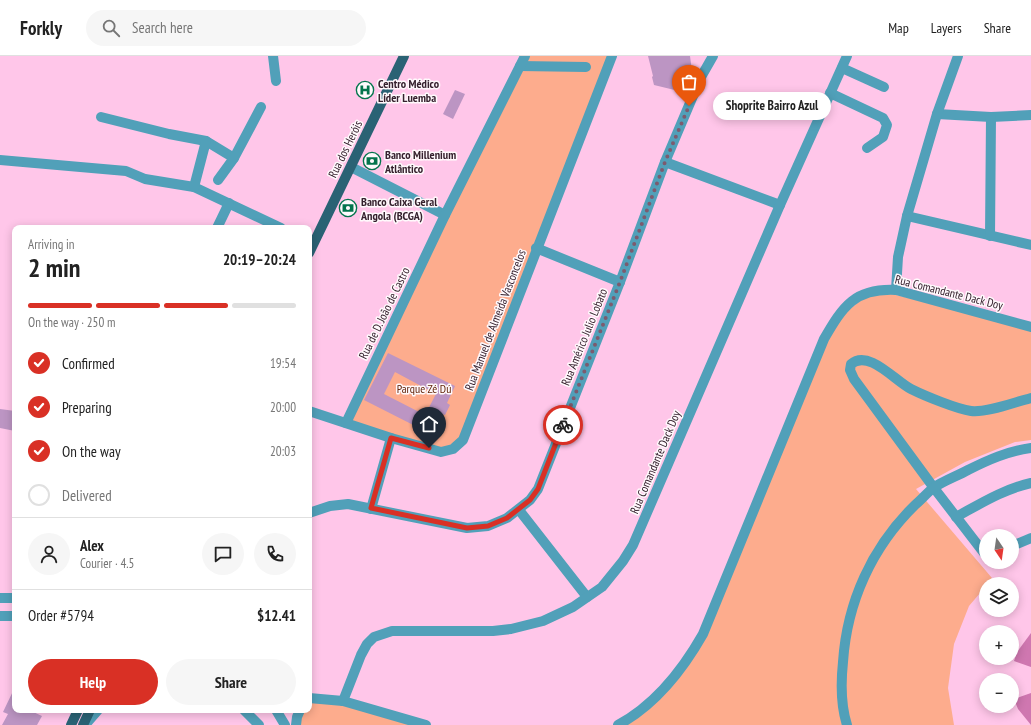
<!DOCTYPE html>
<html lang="en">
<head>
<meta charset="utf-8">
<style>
	body { margin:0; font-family:"PT Sans Narrow",sans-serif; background:#f6f6f6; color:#222; height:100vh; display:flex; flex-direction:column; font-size:15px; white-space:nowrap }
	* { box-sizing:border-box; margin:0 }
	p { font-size:13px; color:#767676 }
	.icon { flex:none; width:22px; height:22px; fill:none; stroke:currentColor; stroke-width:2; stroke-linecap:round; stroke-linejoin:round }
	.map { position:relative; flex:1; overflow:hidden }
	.drawer { position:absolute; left:12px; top:169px; width:300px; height:488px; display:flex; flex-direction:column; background:#fff; border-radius:8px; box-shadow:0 2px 10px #0003 }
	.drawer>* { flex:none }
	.needle { width:26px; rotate:167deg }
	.fabs { position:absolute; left:979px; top:473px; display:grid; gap:8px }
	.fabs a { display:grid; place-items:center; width:40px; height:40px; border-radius:50%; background:#fff; box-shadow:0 2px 10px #0003; font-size:20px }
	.pin { position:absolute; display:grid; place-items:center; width:34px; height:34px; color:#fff; margin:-41px -17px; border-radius:50% 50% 50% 0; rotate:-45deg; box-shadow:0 0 4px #0007 }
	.pin .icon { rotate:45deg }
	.courier { position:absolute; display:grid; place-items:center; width:40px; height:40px; margin:-20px; border:3px solid #d93025; border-radius:50%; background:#fff; color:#222; box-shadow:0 1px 5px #0007 }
	.bubble { position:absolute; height:28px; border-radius:14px; background:#fff; box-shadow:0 2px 10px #0003; font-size:13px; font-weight:600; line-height:28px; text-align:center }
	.overview em { font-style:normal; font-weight:600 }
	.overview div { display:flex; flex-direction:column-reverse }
	.overview { display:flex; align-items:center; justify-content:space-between; height:68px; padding:0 16px }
	h1 { font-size:26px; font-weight:600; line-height:30px }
	.bar { display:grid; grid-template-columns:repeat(4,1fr); gap:6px 4px; align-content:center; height:48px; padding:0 16px }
	.bar i { height:5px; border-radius:3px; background:#e0e0e0 }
	.bar .current { background:#d93025 }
	.bar p { grid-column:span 4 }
	.line { display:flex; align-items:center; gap:10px; padding:0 16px; border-top:1px solid #e0e0e0 }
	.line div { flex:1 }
	.round { display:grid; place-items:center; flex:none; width:42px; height:42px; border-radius:21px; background:#f6f6f6 }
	ol { padding:0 16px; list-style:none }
	li { display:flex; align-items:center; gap:12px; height:44px }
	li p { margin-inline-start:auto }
	li .icon { padding:4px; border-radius:50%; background:#d93025; color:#fff; stroke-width:4 }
	li:last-child { color:#767676 }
	li i { width:22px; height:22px; border:2px solid #e0e0e0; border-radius:50% }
	.primary-button { display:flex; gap:8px; margin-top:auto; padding:8px 16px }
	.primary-button a { flex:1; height:46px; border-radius:24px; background:#d93025; color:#fff; font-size:16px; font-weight:600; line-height:46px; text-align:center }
	.primary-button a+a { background:#f6f6f6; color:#222 }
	header { display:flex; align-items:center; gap:24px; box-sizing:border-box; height:56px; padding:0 20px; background:#fff; border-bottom:1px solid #e0e0e0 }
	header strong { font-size:19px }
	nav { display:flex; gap:22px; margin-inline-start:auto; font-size:14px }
	.search { width:280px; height:36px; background:#f6f6f6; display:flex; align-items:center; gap:10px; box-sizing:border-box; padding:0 14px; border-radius:22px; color:#767676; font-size:15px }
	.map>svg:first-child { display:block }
</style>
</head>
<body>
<header>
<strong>Forkly</strong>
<div class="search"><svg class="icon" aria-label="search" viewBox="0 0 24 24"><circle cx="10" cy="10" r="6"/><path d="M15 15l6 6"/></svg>Search here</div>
<nav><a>Map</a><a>Layers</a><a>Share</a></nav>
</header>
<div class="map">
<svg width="1031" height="669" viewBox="0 0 1031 669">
	<rect width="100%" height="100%" fill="#ffc6e9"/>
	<g fill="#fdac8d">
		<path d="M525,0H612L467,374L447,395L346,367Z"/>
		<path d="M874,234L1031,270V384L1015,386L965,406L916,433L992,522L986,528V530L969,550L954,588L948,632L954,669H618L636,657L693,596L837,263Z"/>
		<path d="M318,643L426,669H296L300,654H309V647Z"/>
	</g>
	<g fill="#cf77b0">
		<path d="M1031,577V611L1014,605L1017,596Z"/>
		<path d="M1031,637V669L1018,653L1014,643Z"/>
	</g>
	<g fill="#bc95c3" fill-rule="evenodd">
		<path d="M648,0H690L692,15L697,14L687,37L654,29L652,21L653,20Z"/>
		<path d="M455,34L465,38L453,63L443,58Z"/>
		<path d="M388,297L455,330L447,347L450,349L445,359L442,358L431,378L364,344ZM395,316L436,338L425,359L384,338Z"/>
		<path d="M0,353L15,355V375L0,372Z"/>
		<path d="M15,631V654H29L42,660L37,669H2L8,658L3,656Z"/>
	</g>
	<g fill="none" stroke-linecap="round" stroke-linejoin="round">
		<g stroke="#51a0b9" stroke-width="10">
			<path d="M273,0L276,25"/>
			<path d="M520,10L586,11"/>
			<path d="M842,12L884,31"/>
			<path d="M830,37L883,62L887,69L883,81L867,92"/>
			<path d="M937,58L991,61L1031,59"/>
			<path d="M101,61L169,78L206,85L234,102"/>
			<path d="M0,104L126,115L145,123L194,131L281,172"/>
			<path d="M665,106L780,149"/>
			<path d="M351,111L445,159"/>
			<path d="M218,124L234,102L261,51"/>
			<path d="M194,131L206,85"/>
			<path d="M907,160L1031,189"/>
			<path d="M217,172L229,147"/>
			<path d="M990,180L991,61"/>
			<path d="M536,192L620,226"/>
			<path d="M896,234L898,201L907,160L937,58L958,0"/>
			<path d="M309,355L391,382L441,396L453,393L463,384L612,0"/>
			<path d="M346,367L445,159L525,0"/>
			<path d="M371,453L391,382"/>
			<path d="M519,454L587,541"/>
			<path d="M309,457L330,450L348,448L467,472L488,470L507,462L530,444L538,433L620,226L665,106L701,21L713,0"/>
			<path d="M956,461C980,448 1004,433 1031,427"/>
			<path d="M1012,490L1031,482"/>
			<path d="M986,498L984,497L934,432L854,323L850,314L851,308C869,293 895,325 911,333C925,340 957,353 971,355C987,357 1015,346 1031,342"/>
			<path d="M0,542H15"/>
			<path d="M0,560H15"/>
			<path d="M309,642L343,645L426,669"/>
			<path d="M343,645L361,599L367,588L374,581L392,575H493L511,573L543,565L573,551L602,531L623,505L633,489L780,149L847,0"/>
			<path d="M244,654L259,669"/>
			<path d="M276,654L285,669"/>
			<path d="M85,669L98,654"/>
			<path d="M296,669L297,661L300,654"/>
			<path d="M618,669C655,649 682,615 703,578L824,283C843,250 855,232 896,234L1031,271"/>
			<path d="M847,669C841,650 841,625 843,606C847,546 872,491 915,449C921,444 927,437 933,432C943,425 957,420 968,414C988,404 1008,395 1031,392"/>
		</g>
		<g stroke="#2a6274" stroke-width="10">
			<path d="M309,197L404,0"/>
			<path d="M71,669L78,654"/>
			<path d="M83,669L90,654"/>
		</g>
	</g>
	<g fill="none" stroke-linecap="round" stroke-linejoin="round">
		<path stroke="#7c5b6f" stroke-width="4" stroke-dasharray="0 7.2" d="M563,369L620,226L665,106L689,50"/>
		<path stroke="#d93025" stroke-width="5" d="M429,392L391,382L371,452L467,472L488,470L507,462L530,444L538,433L563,369"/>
	</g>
	<defs>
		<symbol id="hospital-ring" viewBox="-11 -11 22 22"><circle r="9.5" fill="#fff9fc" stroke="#04744d" stroke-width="1.5"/><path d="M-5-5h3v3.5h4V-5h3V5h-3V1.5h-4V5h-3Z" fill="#04744d"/></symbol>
		<symbol id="bank-ring" viewBox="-11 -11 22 22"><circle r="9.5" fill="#fff9fc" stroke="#04744d" stroke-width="1.5"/><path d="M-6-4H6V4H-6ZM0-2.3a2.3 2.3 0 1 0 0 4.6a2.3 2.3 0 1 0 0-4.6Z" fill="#04744d"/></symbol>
	</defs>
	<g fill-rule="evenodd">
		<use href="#hospital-ring" x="355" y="24" width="20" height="20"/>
		<use href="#bank-ring" x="362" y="95" width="20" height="20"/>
		<use href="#bank-ring" x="338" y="142" width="20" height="20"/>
	</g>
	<g text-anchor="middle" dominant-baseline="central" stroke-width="3" stroke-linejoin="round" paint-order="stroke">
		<g font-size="12" font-weight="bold" fill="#36212e" stroke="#fff9fc" text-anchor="start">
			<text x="378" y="27">Centro Médico<tspan x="378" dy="14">Líder Luemba</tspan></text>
			<text x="385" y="98">Banco Millenium<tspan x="385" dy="14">Atlântico</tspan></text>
			<text x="361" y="145">Banco Caixa Geral<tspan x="361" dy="14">Angola (BCGA)</tspan></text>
		</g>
		<g font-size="12" fill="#36212e" stroke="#fff9fc">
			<text transform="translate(345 93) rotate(-64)">Rua dos Heróis</text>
			<text transform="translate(949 236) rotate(14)">Rua Comandante Dack Doy</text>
			<text transform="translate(384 257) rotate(-64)">Rua de D. João de Castro</text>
			<text transform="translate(495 264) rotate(-69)">Rua Manuel de Almeida Vasconcelos</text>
			<text transform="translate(584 281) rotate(-68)">Rua Américo Julio Lobato</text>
			<text transform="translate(655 406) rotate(-67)">Rua Comandante Dack Doy</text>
		</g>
		<g font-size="12" fill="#622409" stroke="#fff9fc">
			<text x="424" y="332">Parque Zé Dú</text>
		</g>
	</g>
</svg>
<div class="fabs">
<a><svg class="needle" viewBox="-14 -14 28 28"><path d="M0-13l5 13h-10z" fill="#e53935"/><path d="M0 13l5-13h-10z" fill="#767676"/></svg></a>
<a><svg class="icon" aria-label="layers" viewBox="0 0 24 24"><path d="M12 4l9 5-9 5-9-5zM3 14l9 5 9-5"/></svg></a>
<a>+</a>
<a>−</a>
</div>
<div class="pin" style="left:689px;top:50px;background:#ea580c"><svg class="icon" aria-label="bag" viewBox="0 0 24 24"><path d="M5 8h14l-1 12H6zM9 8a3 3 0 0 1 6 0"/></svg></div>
<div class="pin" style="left:429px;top:392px;background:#1f2937"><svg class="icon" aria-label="home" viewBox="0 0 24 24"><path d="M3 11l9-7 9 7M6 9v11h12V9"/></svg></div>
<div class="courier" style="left:563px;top:369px"><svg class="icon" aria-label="bike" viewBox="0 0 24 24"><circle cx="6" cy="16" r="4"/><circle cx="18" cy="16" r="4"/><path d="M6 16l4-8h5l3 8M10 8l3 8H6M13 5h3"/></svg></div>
<div class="bubble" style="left:713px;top:36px;width:118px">Shoprite Bairro Azul</div>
<section class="drawer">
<div class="overview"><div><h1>2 min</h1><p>Arriving in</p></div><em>20:19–20:24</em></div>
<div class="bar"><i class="current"></i><i class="current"></i><i class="current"></i><i></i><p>On the way · 250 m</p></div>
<ol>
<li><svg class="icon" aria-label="check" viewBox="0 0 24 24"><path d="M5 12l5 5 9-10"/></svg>Confirmed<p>19:54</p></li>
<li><svg class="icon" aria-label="check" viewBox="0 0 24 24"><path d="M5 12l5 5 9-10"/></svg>Preparing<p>20:00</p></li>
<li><svg class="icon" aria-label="check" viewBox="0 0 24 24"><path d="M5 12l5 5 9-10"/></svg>On the way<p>20:03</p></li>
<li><i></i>Delivered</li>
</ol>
<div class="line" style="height:72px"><a class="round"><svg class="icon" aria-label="person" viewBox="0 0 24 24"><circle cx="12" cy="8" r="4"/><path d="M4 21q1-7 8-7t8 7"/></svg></a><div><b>Alex</b><p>Courier · 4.5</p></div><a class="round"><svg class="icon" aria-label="chat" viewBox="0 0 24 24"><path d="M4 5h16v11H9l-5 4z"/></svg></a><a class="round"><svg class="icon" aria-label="phone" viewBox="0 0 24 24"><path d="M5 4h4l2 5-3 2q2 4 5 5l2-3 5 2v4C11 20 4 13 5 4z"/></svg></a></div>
<div class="line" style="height:52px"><div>Order #5794</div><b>$12.41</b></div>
<div class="primary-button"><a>Help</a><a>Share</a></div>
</section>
</div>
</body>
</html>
